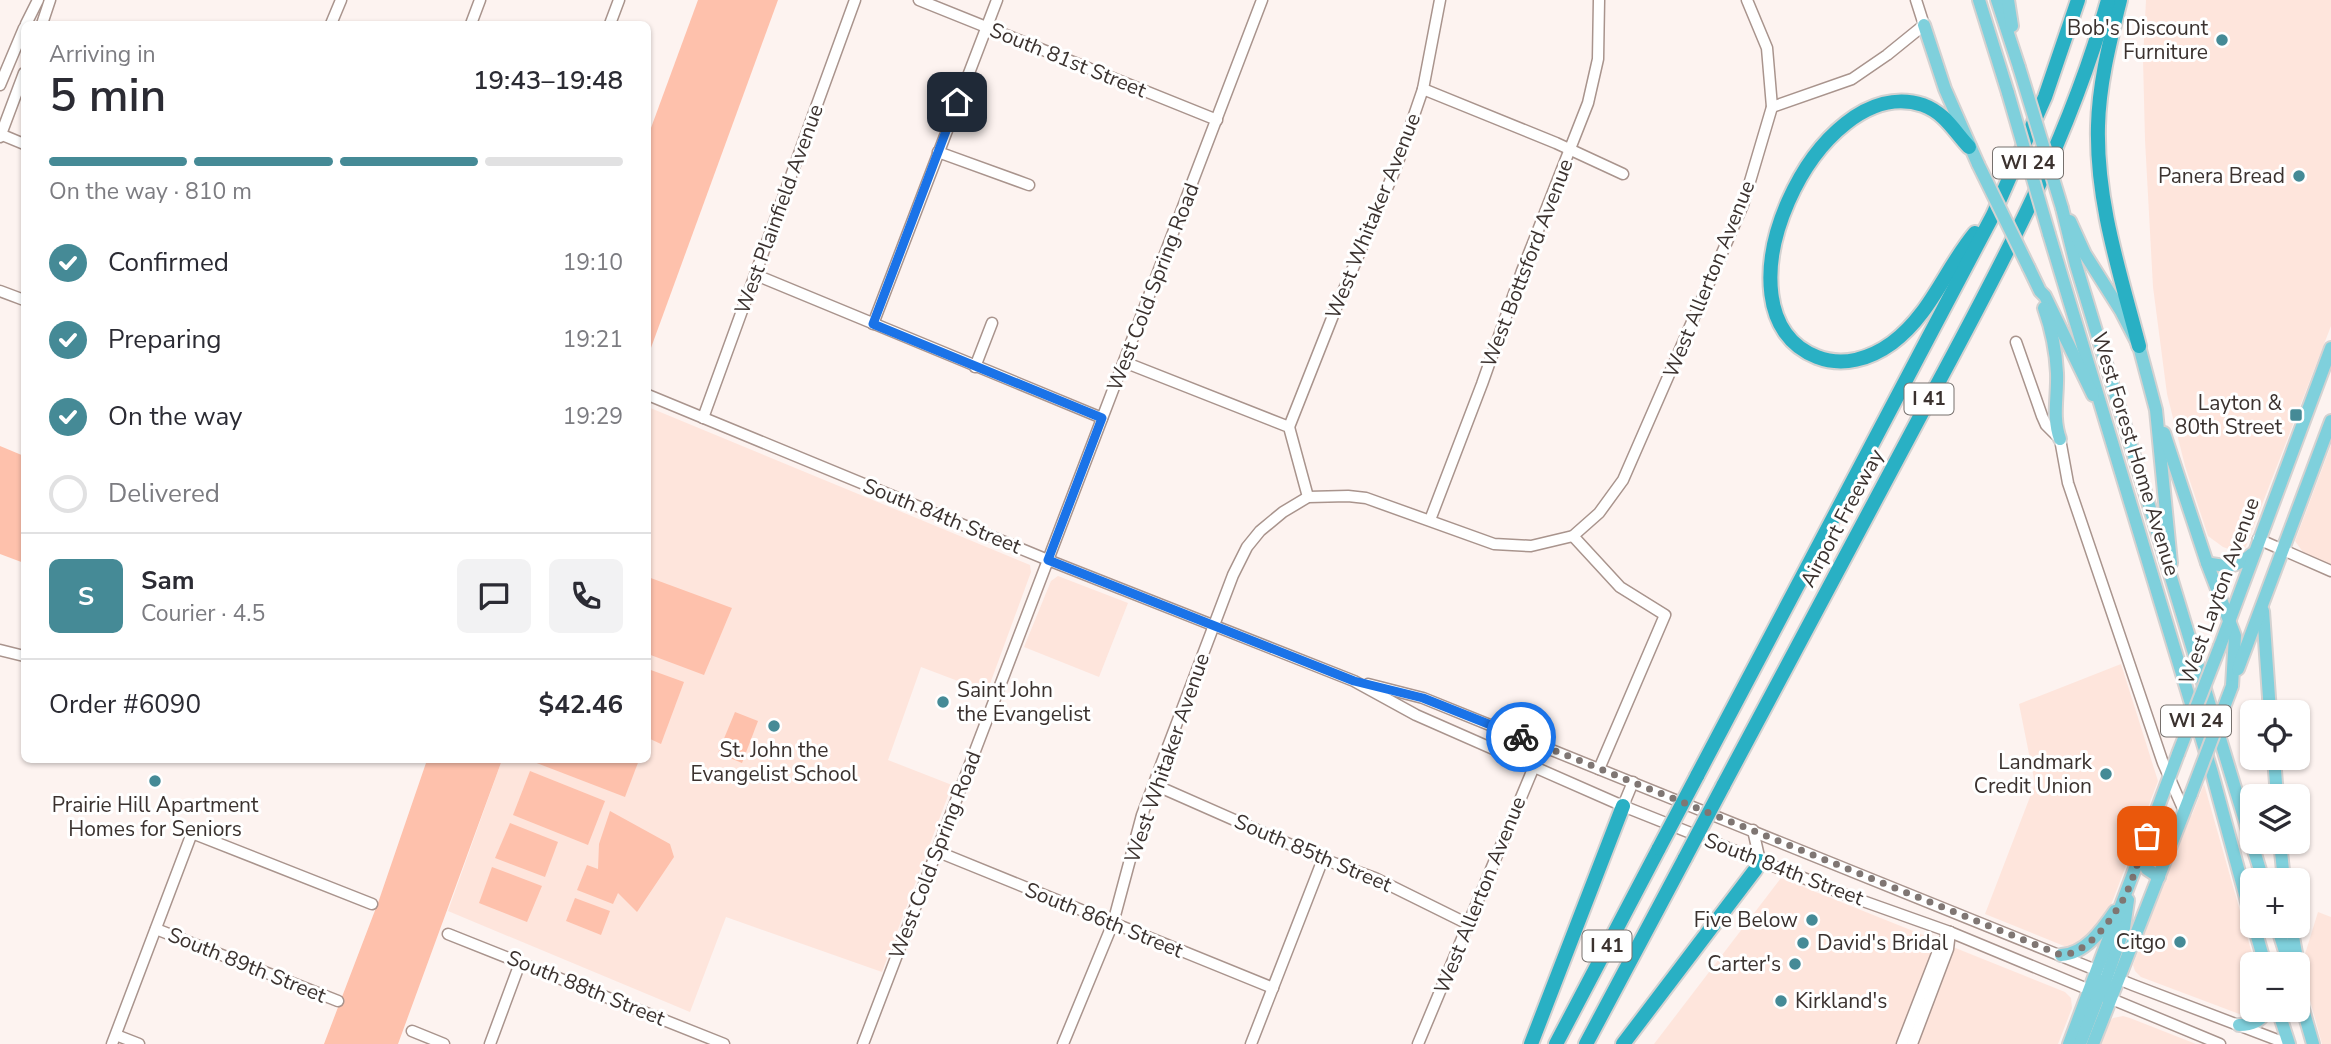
<!DOCTYPE html>
<html lang="en">
<head>
<meta charset="utf-8">
<style>
	body { margin:0; font-family:"Nunito Sans",sans-serif; background:#f2f2f3; color:#2b2b33; height:100vh; display:flex; flex-direction:column; font-size:26px; white-space:nowrap }
	* { box-sizing:border-box; margin:0 }
	p { font-size:23px; color:#7c7c81 }
	.icon { flex:none; width:38px; height:38px; fill:none; stroke:currentColor; stroke-width:2; stroke-linecap:round; stroke-linejoin:round }
	.map { position:relative; flex:1; overflow:hidden }
	.sheet { position:absolute; left:21px; top:21px; width:630px; height:742px; display:flex; flex-direction:column; background:#fff; border-radius:10px; box-shadow:0 2px 5px #0004 }
	.sheet>* { flex:none }
	.buttons { position:absolute; left:2240px; top:700px; display:grid; gap:14px }
	.buttons a { display:grid; place-items:center; width:70px; height:70px; border-radius:10px; background:#fff; box-shadow:0 2px 5px #0004; font-size:35px }
	.pin { position:absolute; display:grid; place-items:center; width:60px; height:60px; color:#fff; margin:-30px; border-radius:14px; box-shadow:0 4px 10px #0006 }
	.courier { position:absolute; display:grid; place-items:center; width:70px; height:70px; margin:-35px; border:5px solid #1a73e8; border-radius:50%; background:#fff; color:#222; box-shadow:0 2px 9px #0007 }
	.headline em { font-style:normal; font-weight:600 }
	.headline div { display:flex; flex-direction:column-reverse }
	.headline { display:flex; align-items:center; justify-content:space-between; height:119px; padding:0 28px }
	h1 { font-size:46px; font-weight:600; line-height:52px }
	.bar { display:grid; grid-template-columns:repeat(4,1fr); gap:10px 7px; align-content:center; height:84px; padding:0 28px }
	.bar i { height:9px; border-radius:5px; background:#e1e1e2 }
	.bar .active { background:#458a96 }
	.bar p { grid-column:span 4 }
	.line { display:flex; align-items:center; gap:18px; padding:0 28px; border-top:2px solid #e1e1e2 }
	.line div { flex:1 }
	.round { display:grid; place-items:center; flex:none; width:74px; height:74px; border-radius:10px; background:#f2f2f3 }
	ol { padding:0 28px; list-style:none }
	li { display:flex; align-items:center; gap:21px; height:77px }
	li p { margin-inline-start:auto }
	li .icon { padding:7px; border-radius:50%; background:#458a96; color:#fff; stroke-width:4 }
	li:last-child { color:#7c7c81 }
	li i { width:38px; height:38px; border:4px solid #e1e1e2; border-radius:50% }
	.map>svg:first-child { display:block }
</style>
</head>
<body>
<div class="map">
<svg width="2331" height="1044" viewBox="0 0 2331 1044">
	<rect width="100%" height="100%" fill="#fdf3f0"/>
	<g fill="#fee5dc">
		<path d="M2146,0H2331V326L2243,554L2223,547L2208,536L2185,466L2167,394L2153,287L2145,140L2143,59Z"/>
		<path d="M648,407L1030,565L1031,572L987,692L921,667L888,760L952,785L882,972L726,917L690,1012L448,911L502,760H648Z"/>
		<path d="M2331,445V568L2303,552L2295,541Z"/>
		<path d="M1058,576L1128,603L1099,677L1024,647L1051,581Z"/>
		<path d="M2121,664L2158,781L2108,913L2085,941L2069,948L1985,914L2035,784L2019,704Z"/>
		<path d="M2204,784L2255,964H2252V1010H2262L2250,1018L2141,977L2135,971L2133,965L2188,816L2192,815Z"/>
		<path d="M1781,878L2065,992L2071,998L2072,1008L2058,1044H1654Z"/>
		<path d="M2318,912L2331,917V1044H2322L2301,967Z"/>
		<path d="M2123,1016L2130,1018L2196,1044H2101L2109,1022L2113,1018Z"/>
	</g>
	<g fill="#fec1ac">
		<path d="M698,0H778L648,356V136Z"/>
		<path d="M0,446L24,456V563L0,554Z"/>
		<path d="M648,577L732,608L704,675L648,654Z"/>
		<path d="M648,669L684,682L661,744L648,738Z"/>
		<path d="M735,712L758,721L742,763L718,753Z"/>
		<path d="M427,760H502L398,1044H324L379,900Z"/>
		<path d="M535,760H639L625,797L534,762Z"/>
		<path d="M530,771L605,801L588,845L513,815Z"/>
		<path d="M610,811L670,844L674,857L637,912L618,893L613,904L577,890L587,865L598,869L599,844Z"/>
		<path d="M510,823L558,842L545,877L495,858Z"/>
		<path d="M492,867L542,886L527,922L479,903Z"/>
		<path d="M575,898L610,911L601,935L566,921Z"/>
	</g>
	<g fill="none" stroke-linecap="round" stroke-linejoin="round">
		<defs>
			<g id="minor">
				<path d="M919,0L1217,120"/>
				<path d="M26,24L38,0"/>
				<path d="M42,24L50,0"/>
				<path d="M331,24L341,0"/>
				<path d="M471,24L480,0"/>
				<path d="M610,24L619,0"/>
				<path d="M0,85L24,28"/>
				<path d="M1423,89L1556,143L1623,174"/>
				<path d="M1772,107L1852,79L1887,55L1924,25L1916,0"/>
				<path d="M0,134L24,144"/>
				<path d="M0,137L24,73"/>
				<path d="M938,152L1029,185"/>
				<path d="M756,275L1102,418"/>
				<path d="M0,291L24,300"/>
				<path d="M873,324L997,0"/>
				<path d="M2016,342L2042,416L2046,425L2060,439L2068,483L2163,763L2184,811"/>
				<path d="M1124,362L1289,427L1308,497"/>
				<path d="M975,367L992,323"/>
				<path d="M648,395L1048,560L1354,681L1416,715L1623,806L1846,895L1950,932L2220,1044"/>
				<path d="M703,418L855,0"/>
				<path d="M1289,427L1336,308L1397,165L1423,89L1440,0"/>
				<path d="M1430,520L1482,384L1522,271L1588,103L1598,59L1599,0"/>
				<path d="M1573,536L1620,587L1665,615L1599,769"/>
				<path d="M2258,539L2331,571"/>
				<path d="M0,650L24,656"/>
				<path d="M1368,684L1423,698L2133,985L2288,1044"/>
				<path d="M1155,785L1323,859L1375,878L1470,925"/>
				<path d="M1623,806L1633,782"/>
				<path d="M1753,830L1760,861"/>
				<path d="M936,851L1273,988"/>
				<path d="M156,929L338,1001"/>
				<path d="M448,934L724,1044"/>
				<path d="M412,1031L444,1044"/>
				<path d="M116,1035L139,1044"/>
				<path d="M112,1044L192,833L372,904"/>
				<path d="M490,1044L520,963"/>
				<path d="M863,1044L1262,0"/>
				<path d="M1063,1044L1113,923L1142,815L1233,575L1247,547L1260,531L1283,512L1308,497L1348,496L1366,498L1494,544L1531,546L1573,536L1599,513L1623,480L1743,205L1772,107L1767,48L1747,0"/>
				<path d="M1251,1044L1323,859"/>
				<path d="M1418,1044L1543,745"/>
				<path d="M1902,1044L1940,946L1950,932"/>
				<path d="M1912,1044L1948,949L1950,932"/>
			</g>
			<g id="major">
				<path d="M1979,0L2008,93"/>
				<path d="M1997,0L2019,67"/>
				<path d="M2008,0L2012,26"/>
				<path d="M1924,25L1945,89L1978,164"/>
				<path d="M2062,208L2076,265L2263,880"/>
				<path d="M2070,221L2085,254L2121,311L2139,346L2156,410L2171,563"/>
				<path d="M2049,234L2212,773L2252,920"/>
				<path d="M2029,268L2040,291L2045,296L2093,395"/>
				<path d="M2044,308C2051,328 2056,351 2057,373C2058,395 2052,417 2060,439"/>
				<path d="M2164,433L2207,563L2235,636L2232,686"/>
				<path d="M2207,563C2226,567 2237,568 2252,554"/>
				<path d="M2263,611L2270,712"/>
				<path d="M2220,646L2331,348"/>
				<path d="M2238,669L2331,421"/>
				<path d="M2274,758L2277,796"/>
				<path d="M2280,842L2284,880"/>
				<path d="M2149,851L2147,869L2159,877"/>
				<path d="M2254,926L2265,964"/>
				<path d="M2277,926L2289,964"/>
				<path d="M2291,926L2298,964"/>
				<path d="M2061,955C2085,954 2102,930 2115,911"/>
				<path d="M2298,992L2313,1044"/>
				<path d="M2109,1000L2104,985L2124,928L2128,900"/>
				<path d="M2278,1010L2289,1044"/>
				<path d="M2239,1025C2252,1025 2260,1022 2267,1010"/>
				<path d="M2069,1044L2178,754"/>
				<path d="M2080,1044L2099,995V981"/>
				<path d="M2093,1044L2191,794"/>
			</g>
			<g id="highway">
				<path d="M2120,0C2110,41 2099,83 2098,126C2096,202 2120,273 2139,346"/>
				<path d="M1969,147C1954,131 1945,113 1923,105C1817,69 1705,314 1817,357C1843,367 1870,359 1892,343C1931,314 1945,269 1975,233"/>
				<path d="M1697,776L1993,215L2045,97L2078,0"/>
				<path d="M1723,786C1790,660 1857,534 1924,409C1995,277 2068,145 2108,0"/>
				<path d="M1531,1044L1623,806"/>
				<path d="M1556,1044L1659,848"/>
				<path d="M1586,1044L1685,858"/>
				<path d="M1623,1044L1755,870L1760,861"/>
			</g>
		</defs>
		<use href="#minor" stroke="#a9948d" stroke-width="13"/>
		<use href="#major" stroke="#d4d2d1" stroke-width="16"/>
		<use href="#highway" stroke="#d4d2d1" stroke-width="18"/>
		<use href="#minor" stroke="#fff" stroke-width="10"/>
		<use href="#major" stroke="#7fd0dc" stroke-width="12"/>
		<use href="#highway" stroke="#29b0c4" stroke-width="14"/>
		<defs>
			<g id="major-bridge">
				<path d="M2019,67L2062,208"/>
				<path d="M2008,93L2049,234"/>
				<path d="M1978,164L2029,268"/>
				<path d="M2178,754L2220,646"/>
				<path d="M2191,794L2232,686"/>
			</g>
			<g id="highway-bridge">
				<path d="M1659,848L1697,776"/>
				<path d="M1685,858L1723,786"/>
			</g>
		</defs>
		<use href="#major-bridge" stroke="#d4d2d1" stroke-width="16" stroke-linecap="butt"/>
		<use href="#highway-bridge" stroke="#d4d2d1" stroke-width="18" stroke-linecap="butt"/>
		<use href="#major-bridge" stroke="#7fd0dc" stroke-width="12"/>
		<use href="#highway-bridge" stroke="#29b0c4" stroke-width="14"/>
	</g>
	<g fill="none" stroke-linecap="round" stroke-linejoin="round">
		<path stroke="#7f7673" stroke-width="7" stroke-dasharray="0 12.6" d="M1521,737L2061,955C2088,954 2111,920 2124,898C2134,879 2139,856 2147,836"/>
		<path stroke="#1a73e8" stroke-width="9" d="M957,102L873,324L1102,418L1048,560L1354,681L1423,698L1521,737"/>
	</g>
	<g fill="#458a96" stroke="#fff" stroke-width="2.5">
		<circle cx="2222" cy="40" r="7"/>
		<circle cx="2299" cy="176" r="7"/>
		<rect x="2289" y="408" width="14" height="14" rx="3.5"/>
		<circle cx="943" cy="702" r="7"/>
		<circle cx="774" cy="726" r="7"/>
		<circle cx="2106" cy="774" r="7"/>
		<circle cx="155" cy="781" r="7"/>
		<circle cx="1812" cy="920" r="7"/>
		<circle cx="2180" cy="942" r="7"/>
		<circle cx="1803" cy="943" r="7"/>
		<circle cx="1795" cy="964" r="7"/>
		<circle cx="1781" cy="1001" r="7"/>
	</g>
	<g text-anchor="middle" dominant-baseline="central" stroke-width="6" stroke-linejoin="round" paint-order="stroke">
		<g fill="#fff" stroke="#76706d" stroke-width="2">
			<rect x="1993" y="147.5" width="70" height="31" rx="5"/>
			<rect x="1904.5" y="383.5" width="49" height="31" rx="5"/>
			<rect x="2161" y="705.5" width="70" height="31" rx="5"/>
			<rect x="1582.5" y="930.5" width="49" height="31" rx="5"/>
		</g>
		<g font-size="19" font-weight="bold" fill="#3b322f">
			<text x="2028" y="163">WI 24</text>
			<text x="1929" y="399">I 41</text>
			<text x="2196" y="721">WI 24</text>
			<text x="1607" y="946">I 41</text>
		</g>
		<g font-size="21" fill="#3b322f" stroke="#fff" text-anchor="end">
			<text x="2208" y="28">Bob's Discount<tspan x="2208" dy="24">Furniture</tspan></text>
			<text x="2285" y="176">Panera Bread</text>
			<text x="2282" y="403">Layton &amp;<tspan x="2282" dy="24">80th Street</tspan></text>
			<text x="957" y="690" text-anchor="start">Saint John<tspan x="957" dy="24">the Evangelist</tspan></text>
			<text x="774" y="750" text-anchor="middle">St. John the<tspan x="774" dy="24">Evangelist School</tspan></text>
			<text x="2092" y="762">Landmark<tspan x="2092" dy="24">Credit Union</tspan></text>
			<text x="155" y="805" text-anchor="middle">Prairie Hill Apartment<tspan x="155" dy="24">Homes for Seniors</tspan></text>
			<text x="1798" y="920">Five Below</text>
			<text x="2166" y="942">Citgo</text>
			<text x="1817" y="943" text-anchor="start">David's Bridal</text>
			<text x="1781" y="964">Carter's</text>
			<text x="1795" y="1001" text-anchor="start">Kirkland's</text>
		</g>
		<g font-size="21" fill="#3b322f" stroke="#fff">
			<text transform="translate(1068 60) rotate(22)">South 81st Street</text>
			<text transform="translate(779 209) rotate(-70)">West Plainfield Avenue</text>
			<text transform="translate(1373 216) rotate(-68)">West Whitaker Avenue</text>
			<text transform="translate(1527 263) rotate(-69)">West Bottsford Avenue</text>
			<text transform="translate(1709 279) rotate(-68)">West Allerton Avenue</text>
			<text transform="translate(1153 287) rotate(-69)">West Cold Spring Road</text>
			<text transform="translate(2136 454) rotate(73)">West Forest Home Avenue</text>
			<text transform="translate(942 516) rotate(22)">South 84th Street</text>
			<text transform="translate(1842 518) rotate(-62)">Airport Freeway</text>
			<text transform="translate(2219 591) rotate(-70)">West Layton Avenue</text>
			<text transform="translate(1167 758) rotate(-71)">West Whitaker Avenue</text>
			<text transform="translate(1313 853) rotate(23)">South 85th Street</text>
			<text transform="translate(935 855) rotate(-69)">West Cold Spring Road</text>
			<text transform="translate(1784 869) rotate(21)">South 84th Street</text>
			<text transform="translate(1480 895) rotate(-68)">West Allerton Avenue</text>
			<text transform="translate(1104 920) rotate(22)">South 86th Street</text>
			<text transform="translate(247 965) rotate(22)">South 89th Street</text>
			<text transform="translate(586 988) rotate(22)">South 88th Street</text>
		</g>
	</g>
</svg>
<div class="buttons">
<a><svg class="icon" aria-label="locate" viewBox="0 0 24 24"><circle cx="12" cy="12" r="6"/><path d="M12 2v4M12 18v4M2 12h4M18 12h4"/></svg></a>
<a><svg class="icon" aria-label="layers" viewBox="0 0 24 24"><path d="M12 4l9 5-9 5-9-5zM3 14l9 5 9-5"/></svg></a>
<a>+</a>
<a>−</a>
</div>
<div class="pin" style="left:2147px;top:836px;background:#ea580c"><svg class="icon" aria-label="bag" viewBox="0 0 24 24"><path d="M5 8h14l-1 12H6zM9 8a3 3 0 0 1 6 0"/></svg></div>
<div class="pin" style="left:957px;top:102px;background:#1f2937"><svg class="icon" aria-label="home" viewBox="0 0 24 24"><path d="M3 11l9-7 9 7M6 9v11h12V9"/></svg></div>
<div class="courier" style="left:1521px;top:737px"><svg class="icon" aria-label="bike" viewBox="0 0 24 24"><circle cx="6" cy="16" r="4"/><circle cx="18" cy="16" r="4"/><path d="M6 16l4-8h5l3 8M10 8l3 8H6M13 5h3"/></svg></div>
<section class="sheet">
<div class="headline"><div><h1>5 min</h1><p>Arriving in</p></div><em>19:43–19:48</em></div>
<div class="bar"><i class="active"></i><i class="active"></i><i class="active"></i><i></i><p>On the way · 810 m</p></div>
<ol>
<li><svg class="icon" aria-label="check" viewBox="0 0 24 24"><path d="M5 12l5 5 9-10"/></svg>Confirmed<p>19:10</p></li>
<li><svg class="icon" aria-label="check" viewBox="0 0 24 24"><path d="M5 12l5 5 9-10"/></svg>Preparing<p>19:21</p></li>
<li><svg class="icon" aria-label="check" viewBox="0 0 24 24"><path d="M5 12l5 5 9-10"/></svg>On the way<p>19:29</p></li>
<li><i></i>Delivered</li>
</ol>
<div class="line" style="height:126px"><b class="round" style="background:#458a96;color:#fff">S</b><div><b>Sam</b><p>Courier · 4.5</p></div><a class="round"><svg class="icon" aria-label="chat" viewBox="0 0 24 24"><path d="M4 5h16v11H9l-5 4z"/></svg></a><a class="round"><svg class="icon" aria-label="phone" viewBox="0 0 24 24"><path d="M5 4h4l2 5-3 2q2 4 5 5l2-3 5 2v4C11 20 4 13 5 4z"/></svg></a></div>
<div class="line" style="height:91px"><div>Order #6090</div><b>$42.46</b></div>
</section>
</div>
</body>
</html>
